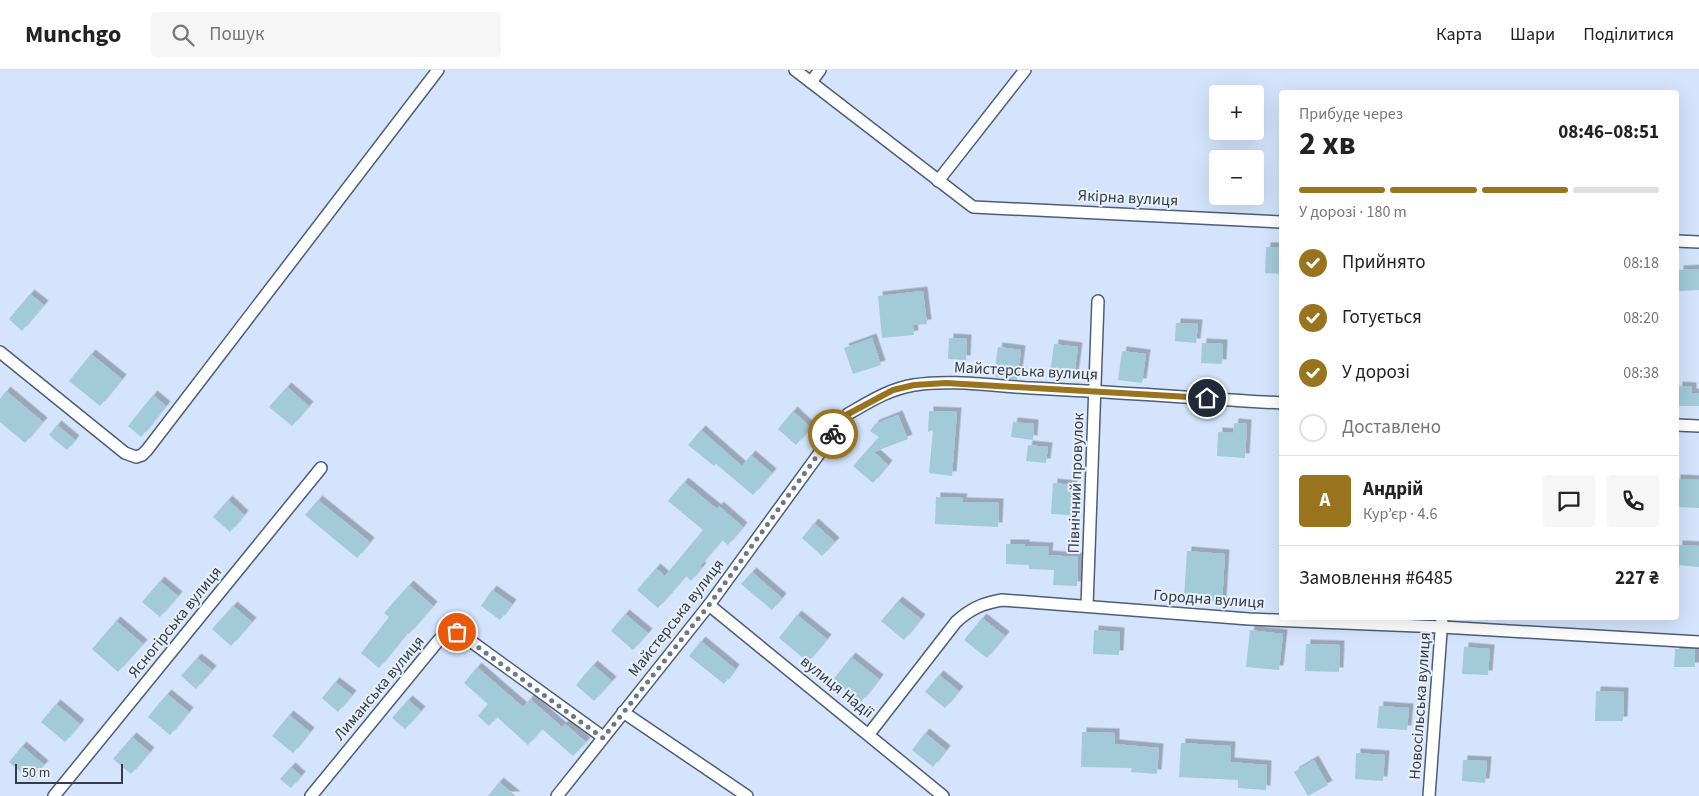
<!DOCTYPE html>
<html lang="uk">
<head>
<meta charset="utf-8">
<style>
	body { margin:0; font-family:"Source Sans 3",sans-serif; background:#f6f6f6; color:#222; height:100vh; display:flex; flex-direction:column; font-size:19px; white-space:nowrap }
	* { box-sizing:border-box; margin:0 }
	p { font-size:16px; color:#767676 }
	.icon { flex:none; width:28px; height:28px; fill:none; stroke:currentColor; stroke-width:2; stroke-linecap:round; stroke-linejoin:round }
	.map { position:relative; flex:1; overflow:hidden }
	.panel { position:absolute; left:1279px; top:20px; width:400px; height:530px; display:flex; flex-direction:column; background:#fff; border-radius:5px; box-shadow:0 5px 20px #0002 }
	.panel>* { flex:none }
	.controls { position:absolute; left:1209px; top:15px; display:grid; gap:10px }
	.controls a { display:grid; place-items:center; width:55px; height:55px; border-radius:5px; background:#fff; box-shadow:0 5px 20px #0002; font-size:25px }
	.scale { position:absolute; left:15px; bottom:12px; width:108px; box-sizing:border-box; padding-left:5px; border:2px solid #353d49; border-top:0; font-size:14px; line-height:18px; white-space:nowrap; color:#353d49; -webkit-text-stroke:4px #e8f0fc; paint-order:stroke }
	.pin { position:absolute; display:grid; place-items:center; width:42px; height:42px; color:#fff; margin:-21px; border:2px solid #fff; border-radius:50%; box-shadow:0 1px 5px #0007 }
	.courier { position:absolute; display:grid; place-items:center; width:50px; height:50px; margin:-25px; border:4px solid #9a731f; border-radius:50%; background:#fff; color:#222; box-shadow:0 1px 6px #0007 }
	.headline em { font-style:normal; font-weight:700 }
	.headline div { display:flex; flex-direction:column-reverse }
	.headline { display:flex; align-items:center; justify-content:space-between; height:85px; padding:0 20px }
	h1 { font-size:32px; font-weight:700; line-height:38px }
	.bar { display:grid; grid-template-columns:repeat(4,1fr); gap:8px 5px; align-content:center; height:60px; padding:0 20px }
	.bar i { height:6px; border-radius:4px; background:#e0e0e0 }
	.bar .current { background:#9a731f }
	.bar p { grid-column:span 4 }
	.line { display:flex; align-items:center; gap:12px; padding:0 20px; border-top:1px solid #e0e0e0 }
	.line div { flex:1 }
	.round { display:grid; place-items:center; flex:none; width:52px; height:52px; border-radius:5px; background:#f6f6f6 }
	ol { padding:0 20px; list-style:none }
	li { display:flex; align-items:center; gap:15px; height:55px }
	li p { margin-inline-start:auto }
	li .icon { padding:5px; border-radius:50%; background:#9a731f; color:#fff; stroke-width:4 }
	li:last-child { color:#767676 }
	li i { width:28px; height:28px; border:2px solid #e0e0e0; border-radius:50% }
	header { display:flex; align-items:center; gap:30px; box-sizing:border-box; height:70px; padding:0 25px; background:#fff; border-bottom:1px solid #e0e0e0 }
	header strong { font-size:24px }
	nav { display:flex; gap:28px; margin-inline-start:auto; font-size:18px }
	.search { width:350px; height:45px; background:#f6f6f6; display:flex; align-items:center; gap:12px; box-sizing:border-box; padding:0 18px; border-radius:5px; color:#767676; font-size:19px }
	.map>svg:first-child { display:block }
</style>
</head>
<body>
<header>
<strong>Munchgo</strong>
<div class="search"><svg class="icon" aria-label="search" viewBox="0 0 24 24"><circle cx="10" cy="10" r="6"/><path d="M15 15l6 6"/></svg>Пошук</div>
<nav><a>Карта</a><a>Шари</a><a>Поділитися</a></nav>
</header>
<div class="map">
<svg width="1699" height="726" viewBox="0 0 1699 726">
	<defs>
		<filter id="shadow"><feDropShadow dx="4.5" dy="-4.5" stdDeviation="0" flood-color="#0004"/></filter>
	</defs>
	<rect width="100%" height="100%" fill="#d3e4fc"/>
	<g fill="#a2cad8" filter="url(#shadow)">
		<path d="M1266,177H1281V204L1265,203Z"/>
		<path d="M1699,199V220L1679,221V200Z"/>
		<path d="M923,221L927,254L913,255L914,265L882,268L878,226Z"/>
		<path d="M30,224L44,235L22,261L9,249Z"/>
		<path d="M1176,253L1198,254L1196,273L1175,271Z"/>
		<path d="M872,268L881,295L853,304L844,278Z"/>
		<path d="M949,268L967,269L966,290L948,289Z"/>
		<path d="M1202,273L1223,274L1222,294L1201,293Z"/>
		<path d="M1054,274L1078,277L1074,307L1050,303Z"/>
		<path d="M998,277L1021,280L1017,310L994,306Z"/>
		<path d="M1122,281L1146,284L1142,313L1118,310Z"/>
		<path d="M91,284L122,309L100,336L69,311Z"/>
		<path d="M1678,316L1692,317V323H1699V336H1677Z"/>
		<path d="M287,317L309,336L292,356L269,337Z"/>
		<path d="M6,321L43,352L25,373L0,352V329Z"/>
		<path d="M153,325L166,336L141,367L128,356Z"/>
		<path d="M793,341L811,358L796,375L778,359Z"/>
		<path d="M929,341L957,342L952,406L929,403L933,360L928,362Z"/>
		<path d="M898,345L908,369L874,382L888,395L873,413L853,396L879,367L870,361L875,354Z"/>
		<path d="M1013,352L1034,354L1033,370L1011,367Z"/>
		<path d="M1234,353L1247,354L1245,388L1217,386L1218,362L1233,363Z"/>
		<path d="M57,355L75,370L67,380L49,365Z"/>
		<path d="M701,360L742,396L751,385L772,403L753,425L716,394L714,396L688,375Z"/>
		<path d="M1028,375L1048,377L1046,393L1026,391Z"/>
		<path d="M1676,409L1699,410V438L1676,437Z"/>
		<path d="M684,412L717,439L719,436L743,457L728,475L722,470L700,496L702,497L691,511L686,506L658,538L637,520L656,498L665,506L703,460L668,431Z"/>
		<path d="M1053,413L1073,415L1071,445L1051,444Z"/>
		<path d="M936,427L963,428L962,432L999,433L998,457L935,454Z"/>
		<path d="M228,430L244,445L230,462L213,447Z"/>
		<path d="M318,430L370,472L357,488L305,445Z"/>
		<path d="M814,453L835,472L822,486L802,468Z"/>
		<path d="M1006,474H1025V476L1049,477L1048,485L1078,487L1077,516L1053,515L1054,500L1029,499V495L1006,494Z"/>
		<path d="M1678,475L1699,476V497L1677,495Z"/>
		<path d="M1187,481L1225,484L1222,532L1184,529Z"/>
		<path d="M752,502L782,528L772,540L741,514Z"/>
		<path d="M160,511L178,526L160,547L142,532Z"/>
		<path d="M409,515L433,536L409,564L407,563L379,598L361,583L389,547L384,543Z"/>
		<path d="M492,520L512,534L500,550L481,536Z"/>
		<path d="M898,531L921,549L904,570L881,551Z"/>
		<path d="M233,536L252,552L231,576L212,559Z"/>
		<path d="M625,544L648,563L633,580L611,561Z"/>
		<path d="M797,545L827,569L808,592L779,568Z"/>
		<path d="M982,548L1005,566L987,588L964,570Z"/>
		<path d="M116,551L143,574L118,602L92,579Z"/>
		<path d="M1094,560L1120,562L1119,585L1093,584Z"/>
		<path d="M1250,560L1283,564L1279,600L1246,597Z"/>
		<path d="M701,571L735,599L724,614L689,586Z"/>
		<path d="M1306,574L1340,575L1339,602L1305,601Z"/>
		<path d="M1464,577L1490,579L1488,605L1462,604Z"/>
		<path d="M1675,579H1695V597H1674Z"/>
		<path d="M851,587L879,609L861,632L833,610Z"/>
		<path d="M197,588L212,600L196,619L181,606Z"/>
		<path d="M593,595L612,611L594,631L576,615Z"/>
		<path d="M477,597L523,637L530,629L562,657L565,654L586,672L573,686L542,659L528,675L497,647L489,656L478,646L488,634L464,613Z"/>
		<path d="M939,605L959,621L945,638L925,622Z"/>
		<path d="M335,612L352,625L338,642L322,628Z"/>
		<path d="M1596,621L1624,622L1623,651H1595Z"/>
		<path d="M167,624L189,642L170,665L148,647Z"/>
		<path d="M408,630L421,641L405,659L392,648Z"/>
		<path d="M56,634L80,654L65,672L41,652Z"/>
		<path d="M1379,636L1409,638L1407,660L1377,658Z"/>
		<path d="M289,645L310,662L293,683L272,666Z"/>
		<path d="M1082,662L1115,663V674L1159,678L1157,704L1131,702L1132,698L1081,697Z"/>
		<path d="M925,663L946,680L933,697L912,680Z"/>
		<path d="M132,667L150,682L131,704L113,689Z"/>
		<path d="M1181,673L1231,676L1230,692L1267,695L1266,720L1238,718V710L1179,707Z"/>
		<path d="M22,676L44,695L30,710L9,692Z"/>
		<path d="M1356,683L1385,685L1383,711L1355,709Z"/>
		<path d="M1314,690L1328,715L1308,726L1294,702Z"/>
		<path d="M1463,690L1487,691L1485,713L1462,711Z"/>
		<path d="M291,697L301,706L291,718L280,709Z"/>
		<path d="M499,712L516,726H488Z"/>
	</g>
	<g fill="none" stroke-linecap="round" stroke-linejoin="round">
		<defs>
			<g id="minor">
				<path d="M795,0L973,137L1281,152"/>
				<path d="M811,12L820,0"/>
				<path d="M938,111L1025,0"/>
				<path d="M1676,171L1699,172"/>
				<path d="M0,282L125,383L136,387L142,385L147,380L438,0"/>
				<path d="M1676,355L1699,356"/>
				<path d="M709,535L943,726"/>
				<path d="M1087,536L1098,231"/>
				<path d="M623,642L747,726"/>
				<path d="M869,664L956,552C970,539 983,533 1002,530L1249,549L1442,557L1699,572"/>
				<path d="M54,726L321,398"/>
				<path d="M311,726L438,571C448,560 452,559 465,567L603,667"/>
				<path d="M557,726L709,535L848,344C869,332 889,319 914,315C951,309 994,316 1031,318C1115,322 1198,328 1281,333"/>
				<path d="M1429,726L1442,548"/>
			</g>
		</defs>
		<use href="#minor" stroke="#4c5e78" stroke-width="14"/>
		<use href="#minor" stroke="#fff" stroke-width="11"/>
	</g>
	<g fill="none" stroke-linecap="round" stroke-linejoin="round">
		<path stroke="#6c7788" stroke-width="5" stroke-dasharray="0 9" d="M457,562L603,668L709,535L833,364"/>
		<path stroke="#9a731f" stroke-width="6" d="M833,364L848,344L893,320L914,315L946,313L1207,328"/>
	</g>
	<g text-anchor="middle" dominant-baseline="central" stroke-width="4" stroke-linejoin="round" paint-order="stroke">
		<g font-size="16" fill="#353d49" stroke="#e8f0fc">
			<text transform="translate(1128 128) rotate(3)">Якірна вулиця</text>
			<text transform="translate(1026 301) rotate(3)">Майстерська вулиця</text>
			<text transform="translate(1076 413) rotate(-88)">Північний провулок</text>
			<text transform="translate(1209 529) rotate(4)">Городна вулиця</text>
			<text transform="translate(676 548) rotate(-52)">Майстерська вулиця</text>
			<text transform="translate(175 552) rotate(-51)">Ясногірська вулиця</text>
			<text transform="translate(837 617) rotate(39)">вулиця Надії</text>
			<text transform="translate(379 618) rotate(-50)">Лиманська вулиця</text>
			<text transform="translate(1420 636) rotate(-86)">Новосільська вулиця</text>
		</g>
	</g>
</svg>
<div class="controls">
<a>+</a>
<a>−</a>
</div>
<div class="scale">50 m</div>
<div class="pin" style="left:457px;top:562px;background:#ea580c"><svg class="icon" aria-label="bag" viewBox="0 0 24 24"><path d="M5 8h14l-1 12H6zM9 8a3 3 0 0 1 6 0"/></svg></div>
<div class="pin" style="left:1207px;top:328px;background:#1f2937"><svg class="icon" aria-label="home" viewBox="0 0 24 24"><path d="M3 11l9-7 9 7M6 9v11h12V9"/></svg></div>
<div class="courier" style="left:833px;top:364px"><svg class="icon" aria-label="bike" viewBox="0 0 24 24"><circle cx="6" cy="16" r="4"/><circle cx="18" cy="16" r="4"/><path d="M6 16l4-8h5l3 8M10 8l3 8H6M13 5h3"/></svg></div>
<section class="panel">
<div class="headline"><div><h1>2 хв</h1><p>Прибуде через</p></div><em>08:46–08:51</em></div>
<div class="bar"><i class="current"></i><i class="current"></i><i class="current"></i><i></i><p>У дорозі · 180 m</p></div>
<ol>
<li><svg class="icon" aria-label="check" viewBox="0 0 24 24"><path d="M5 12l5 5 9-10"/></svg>Прийнято<p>08:18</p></li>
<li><svg class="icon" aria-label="check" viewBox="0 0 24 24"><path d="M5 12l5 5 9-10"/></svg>Готується<p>08:20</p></li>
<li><svg class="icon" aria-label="check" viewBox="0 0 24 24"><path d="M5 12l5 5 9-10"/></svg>У дорозі<p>08:38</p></li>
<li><i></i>Доставлено</li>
</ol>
<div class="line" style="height:90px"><b class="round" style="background:#9a731f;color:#fff">А</b><div><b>Андрій</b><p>Кур’єр · 4.6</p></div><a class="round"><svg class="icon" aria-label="chat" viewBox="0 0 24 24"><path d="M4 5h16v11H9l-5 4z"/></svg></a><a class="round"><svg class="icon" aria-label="phone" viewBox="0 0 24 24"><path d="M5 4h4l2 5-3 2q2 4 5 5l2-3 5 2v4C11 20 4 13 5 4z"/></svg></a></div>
<div class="line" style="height:65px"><div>Замовлення #6485</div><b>227 ₴</b></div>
</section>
</div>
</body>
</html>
